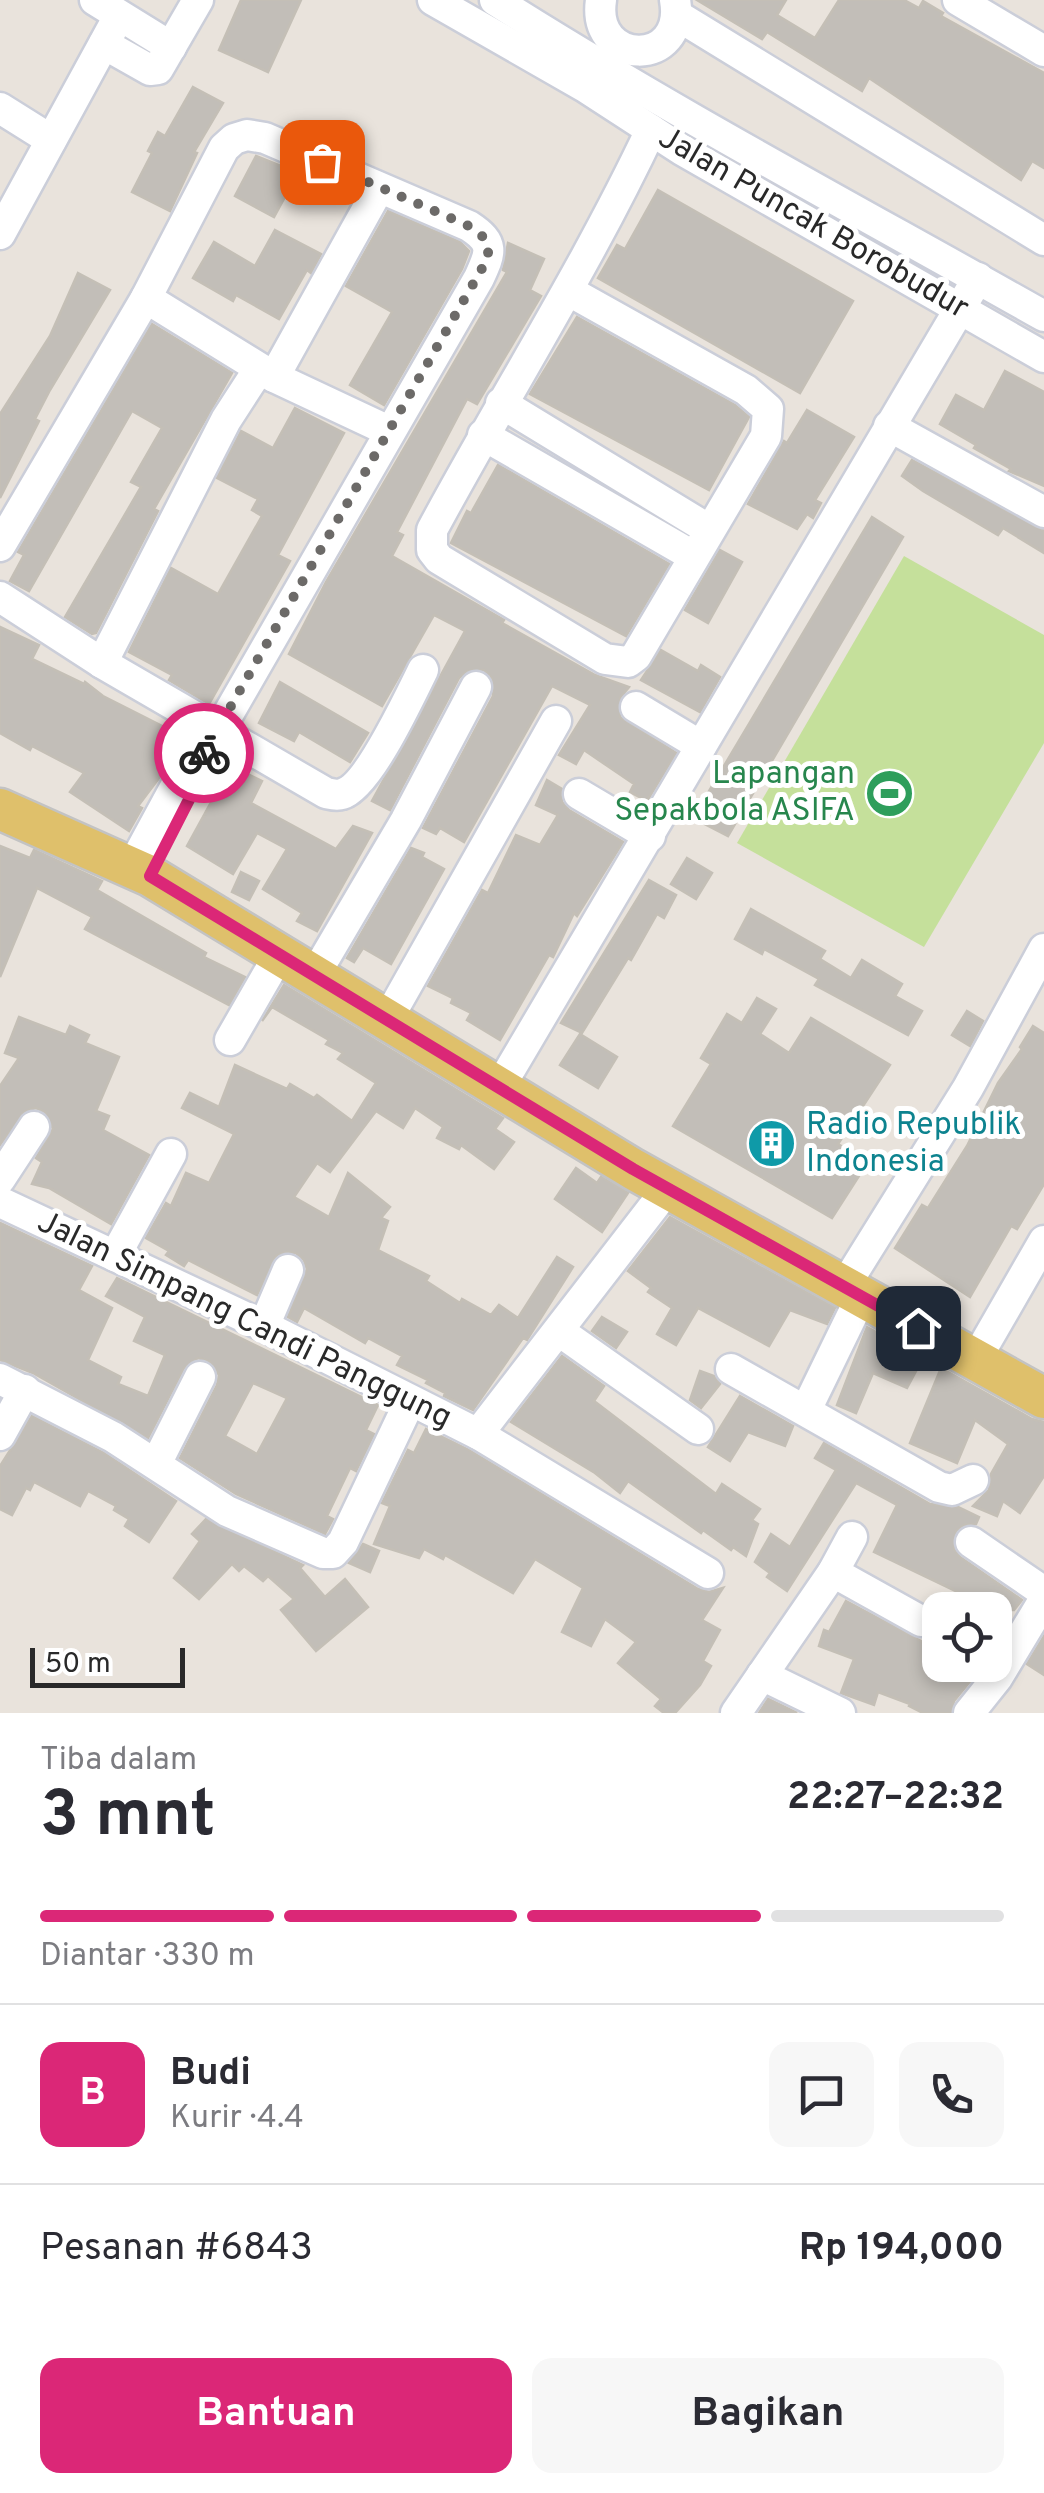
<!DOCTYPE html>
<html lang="id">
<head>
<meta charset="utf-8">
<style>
	body { margin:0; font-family:Overpass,sans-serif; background:#f7f7f7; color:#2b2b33; height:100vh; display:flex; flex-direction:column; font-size:38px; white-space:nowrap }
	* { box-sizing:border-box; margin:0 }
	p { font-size:32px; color:#7c7c81 }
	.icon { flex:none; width:55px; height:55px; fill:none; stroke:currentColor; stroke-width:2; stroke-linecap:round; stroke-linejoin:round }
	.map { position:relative; height:1713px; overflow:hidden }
	.details { display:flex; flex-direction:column; background:#fff; flex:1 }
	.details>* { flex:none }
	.controls { position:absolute; left:922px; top:1592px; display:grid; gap:20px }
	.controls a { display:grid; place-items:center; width:90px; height:90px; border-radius:20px; background:#fff; box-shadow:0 5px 15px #0003; font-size:50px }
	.scale { position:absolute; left:30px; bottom:25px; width:155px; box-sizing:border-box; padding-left:10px; border:5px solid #292929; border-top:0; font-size:28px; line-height:35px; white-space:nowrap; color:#292929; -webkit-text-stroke:8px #fff; paint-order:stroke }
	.pin { position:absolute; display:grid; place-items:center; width:85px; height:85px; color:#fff; margin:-42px; border-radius:20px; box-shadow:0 5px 15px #0006 }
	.courier { position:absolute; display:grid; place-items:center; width:100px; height:100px; margin:-50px; border:8px solid #db2777; border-radius:50%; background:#fff; color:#222; box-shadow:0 2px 12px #0007 }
	.headline em { font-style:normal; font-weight:700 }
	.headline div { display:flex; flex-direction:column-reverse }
	.headline { display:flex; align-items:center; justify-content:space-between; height:170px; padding:0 40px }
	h1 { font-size:65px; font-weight:700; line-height:75px }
	.bar { display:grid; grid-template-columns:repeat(4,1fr); gap:15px 10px; align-content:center; height:120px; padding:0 40px }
	.bar i { height:12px; border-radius:8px; background:#e1e1e2 }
	.bar .active { background:#db2777 }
	.bar p { grid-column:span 4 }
	.line { display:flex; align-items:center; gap:25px; padding:0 40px; border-top:2px solid #e1e1e2 }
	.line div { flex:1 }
	.round { display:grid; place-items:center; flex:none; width:105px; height:105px; border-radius:20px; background:#f7f7f7 }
	.action { display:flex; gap:20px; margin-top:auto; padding:20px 40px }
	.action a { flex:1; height:115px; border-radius:20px; background:#db2777; color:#fff; font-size:40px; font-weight:700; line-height:115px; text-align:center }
	.action a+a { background:#f7f7f7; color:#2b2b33 }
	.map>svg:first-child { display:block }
</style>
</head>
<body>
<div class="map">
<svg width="1044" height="1713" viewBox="0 0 1044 1713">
	<rect width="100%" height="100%" fill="#e9e3dc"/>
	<path fill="#c5e09b" d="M904,556L1044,635V743L924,947L737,843Z"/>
	<g fill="#c2beb8" stroke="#c4bfb6" stroke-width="2.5" fill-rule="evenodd">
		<path d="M241,0H301L268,72L219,50Z"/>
		<path d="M697,0H786L777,15L815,38L839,0H904L919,8L923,1L943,13L941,16L1044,73V168L1032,161L1021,180L869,78L862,91L767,32L762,39Z"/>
		<path d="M193,87L223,103L194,152L197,153L170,211L132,192L152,153L148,151L158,132L165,136Z"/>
		<path d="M256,156L298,173L274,217L235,196Z"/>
		<path d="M658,190L853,301L800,393L598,278L617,245L625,249Z"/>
		<path d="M388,211L460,242L469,251L462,269L384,405L350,385L392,312L346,286Z"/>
		<path d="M275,230L321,254L311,273L307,270L279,319L236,295L233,301L193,278L214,242L255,266Z"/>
		<path d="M508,243L544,259L530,290L541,296L477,404L467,399L397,532L403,535L392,556L504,620L502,623L595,675L629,687L620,698V717L676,753L647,801L630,792L634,784L584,750L576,764L559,755L590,705L552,686L464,842L440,828L436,834L423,828L493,696L492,678L484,670L467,671L459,678L390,810L372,801L465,631L434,615L382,706L289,654L326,582L507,272L503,270Z"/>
		<path d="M78,273L110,290L50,390L35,419L39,421L0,498V414L50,336Z"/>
		<path d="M577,317L735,405L749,417L709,490L530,394Z"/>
		<path d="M152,324L232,373L154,509L158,511L96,633L92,634L65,617L141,487L131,482L162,428L132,411L29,591L10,581L24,555L18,552Z"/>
		<path d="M1005,371L1044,392V486L1009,471L1011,469L974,448L976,445L940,424L956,395L984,410Z"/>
		<path d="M295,408L344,433L278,555L290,561L209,704L169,680L172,675L129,652L171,568L218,594L262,516L252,510L258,499L217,478L241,431L273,448Z"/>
		<path d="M807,410L854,437L815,500L821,503L813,518L807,514L797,529L748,504L784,441L787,443Z"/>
		<path d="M912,460L1044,531V553L1003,528L998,535L923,491L902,476Z"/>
		<path d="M498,465L669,564L626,636L451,543L467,511L471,513Z"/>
		<path d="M872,517L903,537L728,836L693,818Z"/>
		<path d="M720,550L742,562L708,623L685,610Z"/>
		<path d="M0,627L39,645L32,659L84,684L85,682L103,696L180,735L159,778L138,806L142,808L129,831L70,792L84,773L32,746L30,750L0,733Z"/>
		<path d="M661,650L698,671L701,665L720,677L700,712L641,680Z"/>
		<path d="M280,682L368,733L350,762L299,732L294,741L259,723Z"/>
		<path d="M231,766L262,781L251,803L336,849L353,826L372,833L317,931L297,921L302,913L263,889L287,849L257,833L233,874L187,846Z"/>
		<path d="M547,780L562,789V802L569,810L623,842L577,916L574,913L553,957L549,955L500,1040L467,1020L471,1013L451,1003L453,998L428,986L482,890L488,893L516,835L540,845L558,815L536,805Z"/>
		<path d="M0,846L30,858L34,850L102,881L97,890L206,953L204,957L245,977L229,1005L85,929L92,917L37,888L0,977Z"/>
		<path d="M411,848L424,853L422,857L444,869L391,964L363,948L354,962L347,958Z"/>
		<path d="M687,858L712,873L696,899L671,884Z"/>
		<path d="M241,872L259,881L249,900L232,892Z"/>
		<path d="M649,880L676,895L664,918L657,914L631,960L628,958L582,1033L561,1023Z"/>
		<path d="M751,909L825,951L820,959L851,978L862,960L902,984L895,996L922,1011L908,1035L815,985L819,979L764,949L762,954L735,939Z"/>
		<path d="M284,985L503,1118L495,1129L514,1142L494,1169L461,1145L459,1149L437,1138L443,1127L415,1108L403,1128L376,1111L330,1172L317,1163L294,1197L329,1217L348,1173L390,1207L381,1218L388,1221L378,1250L429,1276L426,1281L460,1303L462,1299L491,1315L499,1305L518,1318L557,1257L573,1267L527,1340L523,1338L473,1410L444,1396L445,1393L426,1383L428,1380L397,1365L402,1356L368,1338L365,1343L304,1308L297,1322L288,1317L307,1269L304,1260L296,1253L285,1252L276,1256L257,1295L188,1260L184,1266L166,1255L169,1251L146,1238L166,1203L171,1206L186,1173L209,1183L234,1134L182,1108L190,1093L219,1107L235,1065L287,1089L290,1084L314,1098L317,1095L352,1121L376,1083L338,1059L343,1053L326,1044L329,1040L272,1007L262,1021Z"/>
		<path d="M757,998L776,1009L760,1034L789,1053L811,1018L890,1065L838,1144L868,1162L832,1218L673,1126L711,1064L701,1058L727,1014L742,1023Z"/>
		<path d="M967,1011L983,1021L970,1046L952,1035Z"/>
		<path d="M19,1017L66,1035L70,1026L89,1035L85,1043L119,1057L96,1111L109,1116L103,1130L149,1155L111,1224L49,1188L32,1184L42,1162L36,1158L53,1129L45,1112L36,1108L25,1111L0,1145V1086L19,1058L5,1053Z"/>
		<path d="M1033,1026L1044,1033V1184L1017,1229L1011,1226L970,1297L895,1248L922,1205L928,1208L967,1146L998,1083L1022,1049L1020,1047Z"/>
		<path d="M580,1034L617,1057L598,1088L560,1065Z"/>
		<path d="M576,1168L597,1183L601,1177L628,1193L602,1232L555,1199Z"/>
		<path d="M670,1217L835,1308L827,1324L790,1310L769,1346L698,1308L676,1345L657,1334L672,1308L648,1292L651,1288L628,1271Z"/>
		<path d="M0,1223L92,1266L79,1290L112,1308L88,1360L121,1377L118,1384L148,1396L165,1355L134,1341L145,1317L106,1296L117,1278L378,1405L366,1430L374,1434L356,1471L350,1468L327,1516L333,1519L325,1534L236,1494L180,1458L217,1385L219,1375L209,1361L198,1358L184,1368L148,1438L33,1373L0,1360ZM253,1383L287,1398L257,1454L225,1436Z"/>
		<path d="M602,1317L627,1332L616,1348L592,1331Z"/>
		<path d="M867,1327L923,1358L907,1388L873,1373L856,1413L837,1405Z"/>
		<path d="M562,1356L604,1386L594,1401L716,1494L722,1484L760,1509L752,1520L758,1524L746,1556L733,1547L731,1550L703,1530L701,1533L628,1481L620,1493L595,1473L511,1422Z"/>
		<path d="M941,1368L1032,1419L1044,1422V1476L1020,1513L1003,1501L997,1516L973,1506L989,1490L991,1474L1008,1444L975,1420L957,1463L910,1443Z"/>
		<path d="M700,1371L714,1376L720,1384L701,1408L690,1400Z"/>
		<path d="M740,1396L793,1426L785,1446L748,1432L730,1461L708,1447Z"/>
		<path d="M32,1416L104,1453L176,1501L149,1542L125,1526L129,1519L114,1510L116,1506L88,1491L80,1506L34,1482L30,1490L26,1488L12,1515L0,1509V1466Z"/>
		<path d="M426,1429L469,1450L698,1589L709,1592L723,1588L702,1620L720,1630L703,1661L711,1666L700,1685L675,1713H664L655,1706L661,1699L618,1663L636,1642L605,1619L591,1646L562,1632L583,1588L535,1559L513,1593L445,1555L443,1559L424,1549L419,1558L374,1544L390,1506L382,1503L408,1450L414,1453Z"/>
		<path d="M824,1443L930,1504L958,1507L979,1517L976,1524L964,1525L956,1531L954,1549L960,1557L1022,1600L1014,1610H950L962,1594L874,1552L897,1505L856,1483L787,1591L767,1577L770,1573L755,1562L771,1534L790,1547L836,1470L815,1458Z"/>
		<path d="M206,1519L303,1565L300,1568L325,1597L345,1579L368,1607L316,1651L281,1610L294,1599L268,1576L263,1581L244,1566L239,1571L232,1564L199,1599L174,1578L200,1541L192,1534Z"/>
		<path d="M363,1544L379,1551L370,1572L349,1563Z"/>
		<path d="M846,1601L921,1641L940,1659V1665H953L972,1679L954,1701L951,1713H923L909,1706L910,1704L878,1692L874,1705L841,1693L854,1659L819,1646L824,1630L829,1632Z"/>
		<path d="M1044,1636V1675L1027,1664Z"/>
		<path d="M768,1699L797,1713H759Z"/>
	</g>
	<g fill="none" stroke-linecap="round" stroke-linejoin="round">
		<defs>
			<g id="minor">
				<path d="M95,0L171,47"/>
				<path d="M433,0L585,87L682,150L1044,357"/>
				<path d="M495,0C673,113 860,212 1044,316"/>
				<path d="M601,0C591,67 687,68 675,0"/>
				<path d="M958,0L1044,51"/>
				<path d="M678,16L1044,240"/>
				<path d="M104,44L150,70L158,69L198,0"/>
				<path d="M0,108L51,140"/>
				<path d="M0,234L119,16"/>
				<path d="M569,291L746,390L768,409L766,436L636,656L628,662L605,659L439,559L432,550V530C504,396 586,268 651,130"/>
				<path d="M146,298L274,377L389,431"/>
				<path d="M274,377L379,188"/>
				<path d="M501,403L708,529"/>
				<path d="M889,426L1044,512"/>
				<path d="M483,435L693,556"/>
				<path d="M0,546L146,298L224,148L234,139L247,135L265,138L469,226C495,243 491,252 479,278L219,730L197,765L183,773L132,867"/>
				<path d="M0,597L102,663L326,793C331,794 336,796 342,794C368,787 410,696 423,670"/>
				<path d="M102,663L226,420L259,369"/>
				<path d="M636,707L701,746"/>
				<path d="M579,794L650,836"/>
				<path d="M313,978L406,820L476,687"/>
				<path d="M386,1022L556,721"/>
				<path d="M230,1040L279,955"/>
				<path d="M499,1088L978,278"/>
				<path d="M0,1179L34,1127"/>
				<path d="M0,1202L264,1326L478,1434L668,1188"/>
				<path d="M115,1256L171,1154"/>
				<path d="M844,1287L968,1088L1044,949"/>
				<path d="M264,1326L288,1270"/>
				<path d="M559,1331L698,1429"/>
				<path d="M976,1359L1044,1241"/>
				<path d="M731,1369L939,1487L952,1490L973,1480"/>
				<path d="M0,1379L113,1437L227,1511L323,1553H333L343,1542L410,1401"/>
				<path d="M806,1410L861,1297"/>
				<path d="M478,1434L708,1573"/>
				<path d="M0,1435L25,1390"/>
				<path d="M156,1464L200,1377"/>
				<path d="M971,1542L1044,1592"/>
				<path d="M833,1572L921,1621"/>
				<path d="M762,1675L840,1713"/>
				<path d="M736,1713L833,1572L852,1537"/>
				<path d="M969,1713L997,1678L1044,1600"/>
			</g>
			<path id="major" d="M0,809L150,876L633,1169L1044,1398"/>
		</defs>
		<use href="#minor" stroke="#cbced9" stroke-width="35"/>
		<use href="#major" stroke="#c3c3c3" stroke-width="45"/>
		<use href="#minor" stroke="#fff" stroke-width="30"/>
		<use href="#major" stroke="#dfc06b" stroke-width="40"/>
	</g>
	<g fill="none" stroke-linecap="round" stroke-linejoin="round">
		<path stroke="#6c6a68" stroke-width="10" stroke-dasharray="0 18" d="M204,753L488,258C489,240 483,235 469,226L322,162"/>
		<path stroke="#db2777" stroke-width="12" d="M204,753L197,765L198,782L150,876L633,1169L918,1328"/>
	</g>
	<defs>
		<symbol id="stadium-disc" viewBox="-11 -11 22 22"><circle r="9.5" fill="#2e9e5b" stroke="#fff"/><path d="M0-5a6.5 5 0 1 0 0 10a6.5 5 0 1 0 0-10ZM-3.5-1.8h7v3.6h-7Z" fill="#fff"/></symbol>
		<symbol id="building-disc" viewBox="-11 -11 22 22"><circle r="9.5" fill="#0f9aa8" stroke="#fff"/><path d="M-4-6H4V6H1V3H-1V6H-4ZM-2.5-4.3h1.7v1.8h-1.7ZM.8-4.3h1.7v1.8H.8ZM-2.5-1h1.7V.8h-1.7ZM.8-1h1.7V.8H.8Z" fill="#fff"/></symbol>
	</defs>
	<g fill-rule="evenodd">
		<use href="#stadium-disc" x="862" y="766" width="55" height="55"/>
		<use href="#building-disc" x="744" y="1116" width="55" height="55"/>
	</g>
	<g text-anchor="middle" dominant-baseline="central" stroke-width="10" stroke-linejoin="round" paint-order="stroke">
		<g font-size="32" fill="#292929" stroke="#fff">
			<text transform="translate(813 224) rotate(30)">Jalan Puncak Borobudur</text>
			<text transform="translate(244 1321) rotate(26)">Jalan Simpang Candi Panggung</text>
		</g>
		<g font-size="32" fill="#27864d" stroke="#fff" text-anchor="end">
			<text x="855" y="775">Lapangan<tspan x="855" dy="37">Sepakbola ASIFA</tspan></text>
		</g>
		<g font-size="32" fill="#0d838f" stroke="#fff" text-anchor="start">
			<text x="806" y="1126">Radio Republik<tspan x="806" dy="37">Indonesia</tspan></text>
		</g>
	</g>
</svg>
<div class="controls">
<a><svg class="icon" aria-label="locate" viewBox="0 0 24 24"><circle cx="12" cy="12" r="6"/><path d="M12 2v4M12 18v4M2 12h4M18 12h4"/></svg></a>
</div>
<div class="scale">50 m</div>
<div class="pin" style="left:322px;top:162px;background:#ea580c"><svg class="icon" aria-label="bag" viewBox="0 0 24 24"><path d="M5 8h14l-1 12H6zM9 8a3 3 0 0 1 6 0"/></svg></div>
<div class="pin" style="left:918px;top:1328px;background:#1f2937"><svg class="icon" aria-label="home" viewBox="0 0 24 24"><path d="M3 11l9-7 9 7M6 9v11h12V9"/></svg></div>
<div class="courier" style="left:204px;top:753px"><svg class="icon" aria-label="bike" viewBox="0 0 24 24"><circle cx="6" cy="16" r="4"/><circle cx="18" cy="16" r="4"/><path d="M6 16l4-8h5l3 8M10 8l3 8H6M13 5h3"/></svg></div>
</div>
<section class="details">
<div class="headline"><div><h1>3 mnt</h1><p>Tiba dalam</p></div><em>22:27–22:32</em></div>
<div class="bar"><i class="active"></i><i class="active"></i><i class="active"></i><i></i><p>Diantar · 330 m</p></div>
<div class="line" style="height:180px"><b class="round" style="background:#db2777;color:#fff">B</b><div><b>Budi</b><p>Kurir · 4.4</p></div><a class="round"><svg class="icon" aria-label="chat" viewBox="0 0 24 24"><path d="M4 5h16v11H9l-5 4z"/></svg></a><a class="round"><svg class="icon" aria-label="phone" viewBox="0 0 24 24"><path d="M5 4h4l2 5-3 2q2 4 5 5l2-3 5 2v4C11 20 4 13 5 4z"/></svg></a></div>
<div class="line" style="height:130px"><div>Pesanan #6843</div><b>Rp 194,000</b></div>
<div class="action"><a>Bantuan</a><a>Bagikan</a></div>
</section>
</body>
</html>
